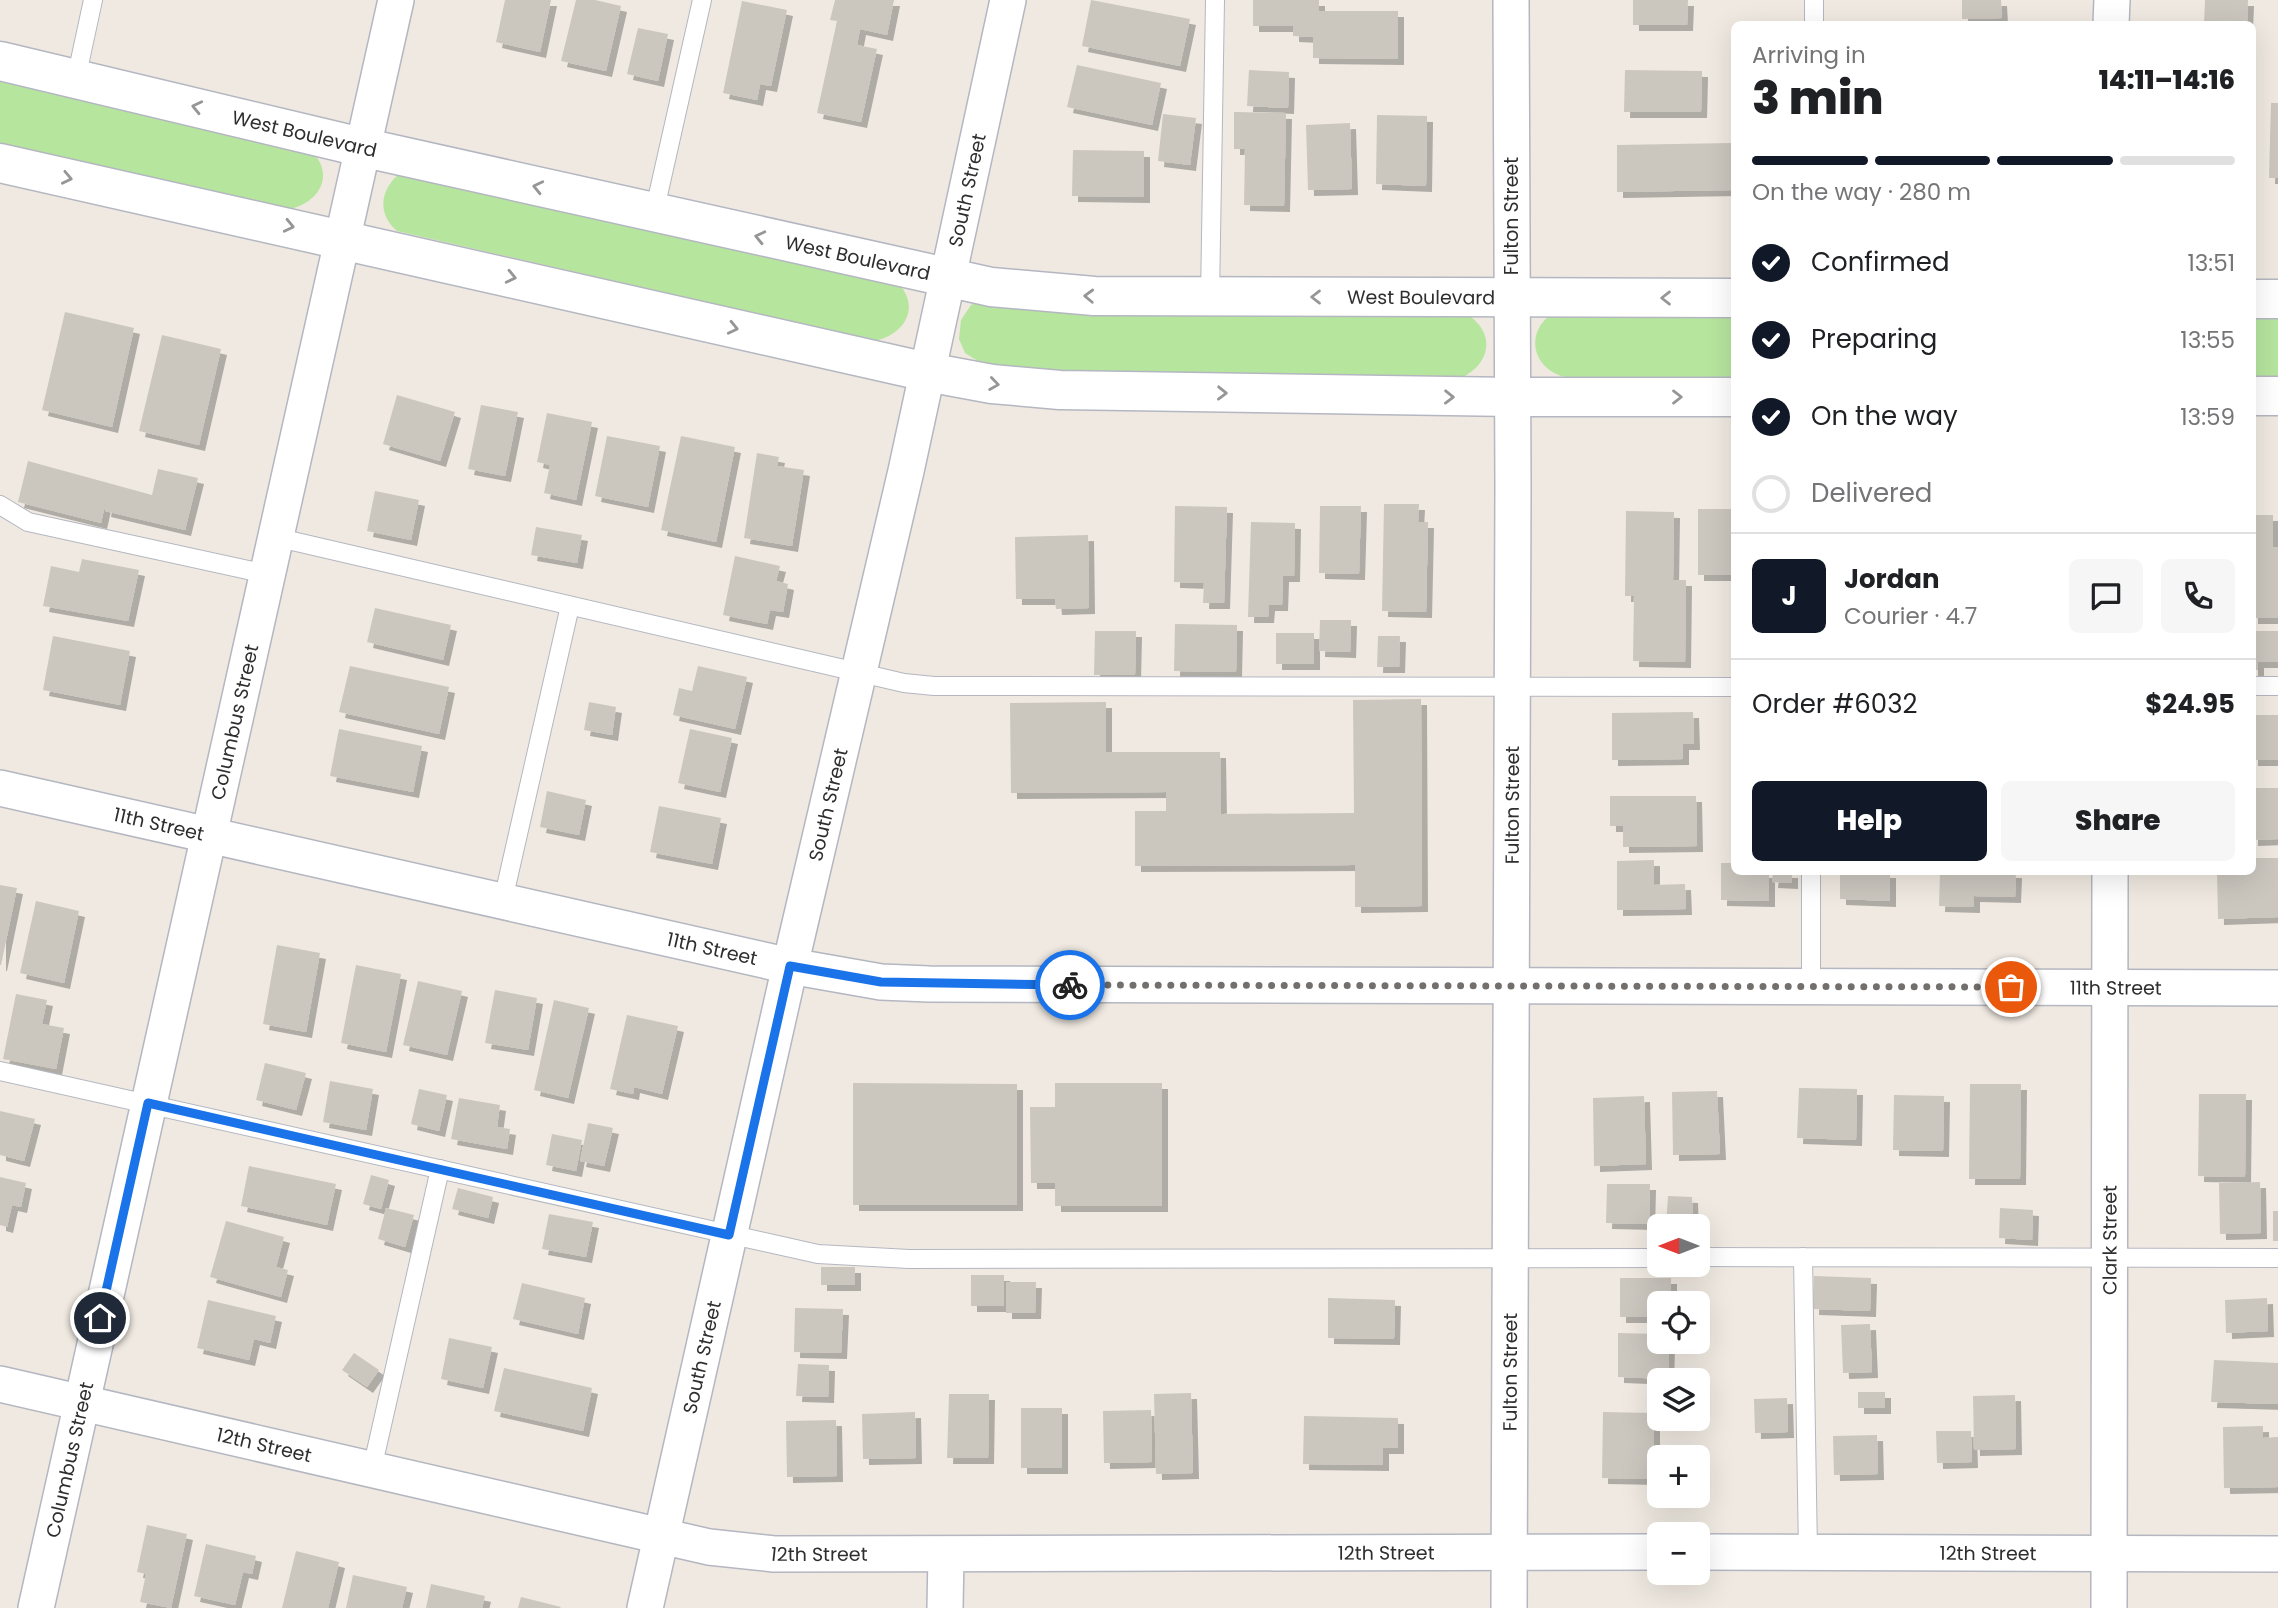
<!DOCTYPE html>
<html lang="en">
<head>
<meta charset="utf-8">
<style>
	body { margin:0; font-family:Poppins,sans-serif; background:#f6f6f6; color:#202124; height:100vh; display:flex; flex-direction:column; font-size:26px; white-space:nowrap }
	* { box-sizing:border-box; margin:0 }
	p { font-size:23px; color:#757577 }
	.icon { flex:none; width:38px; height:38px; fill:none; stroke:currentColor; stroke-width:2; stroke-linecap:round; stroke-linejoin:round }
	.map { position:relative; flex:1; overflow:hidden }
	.details { position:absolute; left:1731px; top:21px; width:525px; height:854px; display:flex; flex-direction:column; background:#fff; border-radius:10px; box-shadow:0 7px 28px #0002 }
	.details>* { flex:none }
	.needle { width:46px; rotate:270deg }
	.controls { position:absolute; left:1647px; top:1214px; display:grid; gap:14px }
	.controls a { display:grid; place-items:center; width:63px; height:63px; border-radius:10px; background:#fff; box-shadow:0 7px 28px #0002; font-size:35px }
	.pin { position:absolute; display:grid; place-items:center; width:60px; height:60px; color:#fff; margin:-30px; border:4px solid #fff; border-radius:50%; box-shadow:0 2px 7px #0007 }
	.courier { position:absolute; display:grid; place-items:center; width:70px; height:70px; margin:-35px; border:5px solid #1a73e8; border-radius:50%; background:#fff; color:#222; box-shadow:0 2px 9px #0007 }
	.overview em { font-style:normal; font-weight:800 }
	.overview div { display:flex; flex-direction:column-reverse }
	.overview { display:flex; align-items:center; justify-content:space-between; height:119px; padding:0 21px }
	h1 { font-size:46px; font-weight:800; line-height:52px }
	.bar { display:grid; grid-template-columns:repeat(4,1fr); gap:10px 7px; align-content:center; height:84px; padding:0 21px }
	.bar i { height:9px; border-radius:5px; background:#e0e0e0 }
	.bar .selected { background:#111827 }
	.bar p { grid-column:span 4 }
	.line { display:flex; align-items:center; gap:18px; padding:0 21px; border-top:2px solid #e0e0e0 }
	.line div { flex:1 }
	.round { display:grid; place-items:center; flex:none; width:74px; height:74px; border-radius:10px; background:#f6f6f6 }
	ol { padding:0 21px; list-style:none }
	li { display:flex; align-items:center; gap:21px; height:77px }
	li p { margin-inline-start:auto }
	li .icon { padding:7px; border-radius:50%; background:#111827; color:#fff; stroke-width:4 }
	li:last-child { color:#757577 }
	li i { width:38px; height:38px; border:4px solid #e0e0e0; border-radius:50% }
	.primary-button { display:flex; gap:14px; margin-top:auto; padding:14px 21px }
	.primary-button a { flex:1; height:80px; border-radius:10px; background:#111827; color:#fff; font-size:28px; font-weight:800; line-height:80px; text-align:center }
	.primary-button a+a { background:#f6f6f6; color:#202124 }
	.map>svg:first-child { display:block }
</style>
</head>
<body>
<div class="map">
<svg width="2278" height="1608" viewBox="0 0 2278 1608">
	<defs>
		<filter id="shadow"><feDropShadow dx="6" dy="6" stdDeviation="0" flood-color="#0004"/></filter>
	</defs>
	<rect width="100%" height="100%" fill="#efe9e1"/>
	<g fill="#b6e59e">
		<path d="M0,75L309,149C336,172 321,202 290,209L0,145Z"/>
		<path d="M399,174L895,280C921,304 908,333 875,341L397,231C377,214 380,190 399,174Z"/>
		<path d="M981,300L1467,314C1496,333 1491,364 1461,378L1049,375L981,363L965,353L959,339L961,320L971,305Z"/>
		<path d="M1734,310V378L1565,377C1532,369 1524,332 1553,313Z"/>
		<rect x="2252" y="311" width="26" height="68"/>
	</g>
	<g fill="#cbc7bf" filter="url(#shadow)">
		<path d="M505,0H551L540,52L496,42Z"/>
		<path d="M576,0H595L621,6L606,71L561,61Z"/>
		<path d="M835,0H894L887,35L860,29L857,45L877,49L861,122L817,113L837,21L830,20Z"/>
		<path d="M1091,0L1190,19L1180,66L1082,46Z"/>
		<path d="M1253,0H1319V11H1398V59L1313,58V37L1293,36V26H1253Z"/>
		<path d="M1633,0H1688L1687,25H1633Z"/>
		<path d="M1962,0H2001L2002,18L1962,19Z"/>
		<path d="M2205,0H2248L2247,24H2204Z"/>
		<path d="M742,1L787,10L771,86L760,84L757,100L723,93Z"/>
		<path d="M638,28L668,34L658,81L627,74Z"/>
		<path d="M1077,65L1161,83L1152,125L1067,107Z"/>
		<path d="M1249,70L1289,72L1288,108L1247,106Z"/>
		<path d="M1625,70L1702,71L1701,112H1624Z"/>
		<path d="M2271,103H2278V178H2269Z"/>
		<path d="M1234,112L1286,113L1284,206L1244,205L1245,149H1234Z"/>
		<path d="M1163,114L1196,118L1190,165L1158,161Z"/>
		<path d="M1377,115L1427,116L1426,186L1376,184Z"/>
		<path d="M1350,123L1352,189L1308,190L1306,125Z"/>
		<path d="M1731,143L1732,190L1617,192V145Z"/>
		<path d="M1073,150L1144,151V197L1072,196Z"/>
		<path d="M65,312L134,328L112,427L42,410Z"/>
		<path d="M162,335L221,349L199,445L139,431Z"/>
		<path d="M397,395L455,412L440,461L383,444Z"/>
		<path d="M481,405L518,412L505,476L468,469Z"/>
		<path d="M547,413L592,422L576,500L544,493L550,465L537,462Z"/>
		<path d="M607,436L660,446L648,507L595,496Z"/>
		<path d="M681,436L735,447L716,542L661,530Z"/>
		<path d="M757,453L779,457L777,466L804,470L792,546L744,538Z"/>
		<path d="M28,461L152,495L158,469L198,478L185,530L105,511L109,488L101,523L18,502Z"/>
		<path d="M375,491L419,500L411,540L367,531Z"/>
		<path d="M1384,504H1419L1418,522H1428L1426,612L1382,611Z"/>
		<path d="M1175,506L1227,507L1224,603H1203L1204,583L1174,582Z"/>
		<path d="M1320,506H1361L1359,574L1319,573Z"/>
		<rect x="1698" y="509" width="36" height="66"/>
		<path d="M1626,511L1674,512L1673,580H1686L1685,662L1633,661L1634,596H1625Z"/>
		<path d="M2252,515H2273V547H2278V618H2252Z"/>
		<path d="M1251,522L1295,523L1294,576H1283L1282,605H1269L1268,617H1248Z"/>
		<path d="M536,527L582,535L577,563L531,555Z"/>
		<path d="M1088,535L1089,608L1056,609L1055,599H1016L1015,537Z"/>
		<path d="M735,556L780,566L776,581L788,584L783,612L770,610L767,624L723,615Z"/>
		<path d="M82,559L139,570L128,621L43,606L51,566L79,572Z"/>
		<path d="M375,608L451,625L443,660L367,642Z"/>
		<path d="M1320,620H1351L1350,652L1319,651Z"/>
		<path d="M1175,624L1237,625L1236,672L1174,671Z"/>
		<path d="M1095,631H1136L1135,675H1094Z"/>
		<path d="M2252,631H2278V662H2258V670H2252Z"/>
		<rect x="1276" y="633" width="38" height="31"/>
		<path d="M53,636L130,651L120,705L43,690Z"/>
		<path d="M1378,636H1400L1399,667H1377Z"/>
		<path d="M350,666L449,687L439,734L339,712Z"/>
		<path d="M698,666L747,677L735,729L673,715L679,688L692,691Z"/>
		<path d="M1421,699L1422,906L1355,907V865L1135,866V811H1166V792L1011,793L1010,703L1106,702V752H1220L1221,814L1354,813L1353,700Z"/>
		<path d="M589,702L616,707L612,735L584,730Z"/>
		<path d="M1693,712L1694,744H1683V759L1612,760V713Z"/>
		<rect x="2252" y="715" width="26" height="45"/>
		<path d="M339,729L422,746L413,792L330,776Z"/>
		<path d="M690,729L732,738L720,792L678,783Z"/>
		<path d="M2252,788H2278V839L2252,840Z"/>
		<path d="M547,791L586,800L579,835L540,827Z"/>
		<path d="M1610,796H1696L1697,846L1623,847V826H1610Z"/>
		<path d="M659,806L721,818L712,864L650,852Z"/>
		<path d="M2252,858H2278V917L2218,919L2217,872H2252Z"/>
		<path d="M1654,860V885L1685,884L1686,909L1617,910V861Z"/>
		<path d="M1721,863H1734V872H1769V901L1721,900Z"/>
		<path d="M1773,872H1792V883L1772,882Z"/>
		<path d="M1840,872H1890V901L1840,899Z"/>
		<path d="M1940,872H2016L2015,897L1974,896V907L1939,906Z"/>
		<path d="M0,885L17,888L1,965H0Z"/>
		<path d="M36,901L79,911L64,983L20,973Z"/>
		<path d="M277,945L320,953L306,1032L263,1024Z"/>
		<path d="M356,965L401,974L386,1052L341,1043Z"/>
		<path d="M418,981L462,991L447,1055L403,1045Z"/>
		<path d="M495,990L537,998L528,1050L485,1043Z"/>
		<path d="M16,994L47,1000L42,1024L64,1028L56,1069L3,1059Z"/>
		<path d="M554,1000L589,1008L568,1098L534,1090Z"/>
		<path d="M627,1015L678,1026L662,1094L634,1087L633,1094L610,1089Z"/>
		<path d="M265,1063L306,1073L296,1110L256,1100Z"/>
		<path d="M330,1081L373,1089L366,1130L323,1122Z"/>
		<path d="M853,1083L1017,1084V1205H853Z"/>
		<path d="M1055,1083H1162V1206H1055V1183H1031L1030,1107H1055Z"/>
		<path d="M1970,1084H2021L2020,1179H1969Z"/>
		<path d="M1799,1088L1857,1089L1856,1140L1797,1138Z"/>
		<path d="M419,1089L447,1095L439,1131L411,1124Z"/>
		<path d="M1717,1091L1720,1154L1673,1155L1672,1092Z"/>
		<path d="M2199,1094H2246L2245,1177L2198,1176Z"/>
		<path d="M1894,1095L1944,1096L1943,1151L1893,1150Z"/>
		<path d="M1644,1096L1646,1164L1594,1166L1593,1098Z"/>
		<path d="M459,1098L500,1105L497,1127L510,1129L507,1149L451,1139Z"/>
		<path d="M0,1111L35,1119L24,1161L0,1155Z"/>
		<path d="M588,1123L613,1128L604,1166L580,1161Z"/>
		<path d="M552,1134L582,1140L576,1171L546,1165Z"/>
		<path d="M249,1166L336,1184L327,1225L241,1206Z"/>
		<path d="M371,1175L389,1180L381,1209L363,1204Z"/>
		<path d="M0,1177L26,1183L21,1207L12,1205L7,1227L0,1225Z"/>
		<path d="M2260,1182L2261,1233L2220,1234L2219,1183Z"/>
		<path d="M1607,1184H1650L1649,1224L1606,1223Z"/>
		<path d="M458,1188L493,1197L488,1218L452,1209Z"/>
		<path d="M1668,1196L1692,1197L1693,1227H1666Z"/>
		<path d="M386,1208L414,1215L405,1247L378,1239Z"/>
		<path d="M2000,1208L2033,1210L2032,1240L1999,1238Z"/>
		<rect x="2273" y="1211" width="5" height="30"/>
		<path d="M549,1214L593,1222L586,1257L542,1249Z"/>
		<path d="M226,1221L284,1237L276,1267L288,1270L281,1297L210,1277Z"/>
		<rect x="821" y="1267" width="34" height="18"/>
		<rect x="971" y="1275" width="33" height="31"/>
		<path d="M1814,1276L1871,1278L1870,1311L1813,1309Z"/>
		<path d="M1620,1278H1671V1304H1659V1317H1620Z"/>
		<path d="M1006,1282H1036L1035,1313H1006Z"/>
		<path d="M522,1283L585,1298L578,1334L513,1319Z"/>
		<path d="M1328,1298L1395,1300L1394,1339L1328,1338Z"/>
		<path d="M2267,1298L2268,1331L2226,1333L2225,1300Z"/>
		<path d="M208,1300L276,1316L270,1343L254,1339L249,1360L197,1348Z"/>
		<path d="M795,1308L843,1309L841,1353L794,1352Z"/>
		<path d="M1870,1324L1872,1372L1843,1373L1841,1325Z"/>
		<path d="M1618,1333L1659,1334V1342H1669L1668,1379L1618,1377Z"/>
		<path d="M449,1338L492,1347L483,1388L441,1379Z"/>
		<path d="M354,1353L379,1370L367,1387L342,1370Z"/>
		<path d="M2214,1360L2278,1363V1404L2211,1402Z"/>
		<path d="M798,1364L829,1365L828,1397L796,1396Z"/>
		<path d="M504,1368L592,1388L583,1431L494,1411Z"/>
		<rect x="1858" y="1392" width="27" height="16"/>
		<path d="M1191,1393L1193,1473L1156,1474L1154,1394Z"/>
		<path d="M949,1394H989L988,1458H947Z"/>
		<path d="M2015,1395L2016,1449L1974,1450L1973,1396Z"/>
		<path d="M1787,1398L1788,1432L1755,1433L1754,1399Z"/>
		<rect x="1021" y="1408" width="41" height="60"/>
		<path d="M1151,1410L1152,1462L1104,1463L1103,1411Z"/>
		<path d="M915,1412L916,1458L863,1459L862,1414Z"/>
		<path d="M1603,1412L1654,1413V1479L1602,1478Z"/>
		<path d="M1304,1416L1398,1418V1448H1383V1465L1303,1464Z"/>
		<path d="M836,1420L837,1476L787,1477L786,1421Z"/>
		<path d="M2263,1426V1438L2278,1437V1487L2224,1488L2223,1427Z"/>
		<path d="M1936,1431H1971L1972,1462L1937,1463Z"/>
		<path d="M1877,1435L1878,1474L1834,1475L1833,1436Z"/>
		<path d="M147,1525L187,1534L171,1608L140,1602L146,1574L137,1572Z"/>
		<path d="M206,1544L256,1556L252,1574L243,1572L235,1605L194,1596Z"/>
		<path d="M296,1551L339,1562L328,1608H282Z"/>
		<path d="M353,1575L407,1587L402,1608H346Z"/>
		<path d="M431,1584L485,1596L482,1608H426Z"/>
		<path d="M521,1597L561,1607L560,1608H518Z"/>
	</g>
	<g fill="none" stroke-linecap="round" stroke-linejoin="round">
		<defs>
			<g id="lane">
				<path d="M1814,24V0"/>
				<path d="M76,79L93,0"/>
				<path d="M654,213L702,0"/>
				<path d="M1210,297L1215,0"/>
				<path d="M0,505L28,522L266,574"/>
				<path d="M275,537L904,683L934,686L1734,687"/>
				<path d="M2252,686H2278"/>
				<path d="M503,900L570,606"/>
				<path d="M1811,984V872"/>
				<path d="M0,1071L818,1254L909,1259L1659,1258"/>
				<path d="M1698,1257L2278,1258"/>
				<path d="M1803,1257L1808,1552"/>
				<path d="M372,1469L440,1169"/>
			</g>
			<g id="street">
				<path d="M2111,24L2112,0"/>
				<path id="s1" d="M0,788L790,966L881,982L929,984L2278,988"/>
				<path id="s2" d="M0,1384L661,1536L709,1547L774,1554L1659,1552"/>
				<path id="s3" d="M1698,1552L2278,1554"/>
				<path id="s4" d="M36,1608L396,0"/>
				<path id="s5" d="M645,1608L790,966L906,471L1008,0"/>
				<path d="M945,1608L946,1556"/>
				<path id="s6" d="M1509,1608L1513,488L1511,0"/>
				<path id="s7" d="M2109,1608L2110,872"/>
			</g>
			<g id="secondary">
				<path id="s8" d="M0,61L361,147L991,287L1094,296L1734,298"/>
				<path d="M0,163L927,372L992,384L1060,390L1513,397H1734"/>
				<path d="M2252,299H2278"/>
				<path d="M2252,396H2278"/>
			</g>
		</defs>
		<use href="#lane" stroke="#b4b7c1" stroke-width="20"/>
		<use href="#street" stroke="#b4b7c1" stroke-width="38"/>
		<use href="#secondary" stroke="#b4b7c1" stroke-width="41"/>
		<use href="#lane" stroke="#fff" stroke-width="18"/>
		<use href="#street" stroke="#fff" stroke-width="35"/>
		<use href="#secondary" stroke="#fff" stroke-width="38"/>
	</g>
	<defs><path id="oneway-chevron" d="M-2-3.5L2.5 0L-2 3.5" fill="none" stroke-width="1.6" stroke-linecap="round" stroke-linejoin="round" transform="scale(1.75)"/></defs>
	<g stroke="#969696">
		<use href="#oneway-chevron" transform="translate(197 107) rotate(-167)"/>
		<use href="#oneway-chevron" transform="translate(67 178) rotate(12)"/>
		<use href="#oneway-chevron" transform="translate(538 187) rotate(-167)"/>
		<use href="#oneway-chevron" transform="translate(289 226) rotate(13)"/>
		<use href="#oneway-chevron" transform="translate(760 237) rotate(-167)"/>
		<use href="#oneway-chevron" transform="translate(511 277) rotate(13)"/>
		<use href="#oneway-chevron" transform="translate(1089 296) rotate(-178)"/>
		<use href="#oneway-chevron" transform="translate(1316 297) rotate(-180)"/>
		<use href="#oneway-chevron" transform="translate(1666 298) rotate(180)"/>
		<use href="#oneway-chevron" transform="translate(733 328) rotate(13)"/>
		<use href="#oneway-chevron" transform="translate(994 384) rotate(8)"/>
		<use href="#oneway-chevron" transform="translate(1222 393) rotate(1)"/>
		<use href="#oneway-chevron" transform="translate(1449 397) rotate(1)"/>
		<use href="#oneway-chevron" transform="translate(1677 397)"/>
	</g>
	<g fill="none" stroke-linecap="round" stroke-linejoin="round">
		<path stroke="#726f6d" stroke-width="7" stroke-dasharray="0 12.6" d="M1070,985L2011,987"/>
		<path stroke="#1a73e8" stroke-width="9" d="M100,1318L148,1103L729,1235L790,966L881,982L1070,985"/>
	</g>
	<g text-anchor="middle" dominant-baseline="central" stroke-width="5" stroke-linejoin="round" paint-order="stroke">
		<g font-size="19" fill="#2e2e2e" stroke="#fff">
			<text stroke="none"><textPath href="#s8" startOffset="313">West Boulevard</textPath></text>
			<text stroke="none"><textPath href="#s5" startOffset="1454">South Street</textPath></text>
			<text transform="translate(1511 216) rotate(-90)">Fulton Street</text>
			<text stroke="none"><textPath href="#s8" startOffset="880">West Boulevard</textPath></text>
			<text stroke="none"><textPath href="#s8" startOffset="1447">West Boulevard</textPath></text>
			<text stroke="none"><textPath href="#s4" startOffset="908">Columbus Street</textPath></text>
			<text stroke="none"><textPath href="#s5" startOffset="824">South Street</textPath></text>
			<text stroke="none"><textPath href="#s6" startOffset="803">Fulton Street</textPath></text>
			<text stroke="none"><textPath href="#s1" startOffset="163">11th Street</textPath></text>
			<text stroke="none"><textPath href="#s1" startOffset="730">11th Street</textPath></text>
			<text stroke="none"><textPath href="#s1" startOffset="2137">11th Street</textPath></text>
			<text stroke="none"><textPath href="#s7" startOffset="368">Clark Street</textPath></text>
			<text stroke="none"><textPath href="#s5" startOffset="257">South Street</textPath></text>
			<text stroke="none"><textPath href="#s6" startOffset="236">Fulton Street</textPath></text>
			<text stroke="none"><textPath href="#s2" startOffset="271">12th Street</textPath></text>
			<text stroke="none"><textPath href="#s4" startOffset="152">Columbus Street</textPath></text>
			<text stroke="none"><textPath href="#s3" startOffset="290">12th Street</textPath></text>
			<text stroke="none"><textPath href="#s2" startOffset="1405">12th Street</textPath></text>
			<text stroke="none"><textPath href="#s2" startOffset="838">12th Street</textPath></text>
		</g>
	</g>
</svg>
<div class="controls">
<a><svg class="needle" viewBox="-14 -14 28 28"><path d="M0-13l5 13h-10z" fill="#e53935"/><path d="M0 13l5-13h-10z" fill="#757577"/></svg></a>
<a><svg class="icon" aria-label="locate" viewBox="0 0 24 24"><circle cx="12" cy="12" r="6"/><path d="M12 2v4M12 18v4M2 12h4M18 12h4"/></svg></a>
<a><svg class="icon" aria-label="layers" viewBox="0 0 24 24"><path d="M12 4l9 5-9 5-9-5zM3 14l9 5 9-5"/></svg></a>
<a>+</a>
<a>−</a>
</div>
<div class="pin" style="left:2011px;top:987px;background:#ea580c"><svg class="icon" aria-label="bag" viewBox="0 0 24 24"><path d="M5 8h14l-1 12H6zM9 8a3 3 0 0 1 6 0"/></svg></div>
<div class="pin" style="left:100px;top:1318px;background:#1f2937"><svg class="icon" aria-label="home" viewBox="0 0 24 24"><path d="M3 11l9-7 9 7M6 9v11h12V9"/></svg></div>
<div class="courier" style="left:1070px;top:985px"><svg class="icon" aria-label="bike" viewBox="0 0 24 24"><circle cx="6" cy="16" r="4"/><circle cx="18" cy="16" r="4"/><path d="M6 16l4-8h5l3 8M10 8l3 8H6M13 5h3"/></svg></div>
<section class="details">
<div class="overview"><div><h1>3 min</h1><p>Arriving in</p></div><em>14:11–14:16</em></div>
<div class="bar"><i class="selected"></i><i class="selected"></i><i class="selected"></i><i></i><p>On the way · 280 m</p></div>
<ol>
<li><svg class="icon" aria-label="check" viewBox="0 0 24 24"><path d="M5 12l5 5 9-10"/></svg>Confirmed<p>13:51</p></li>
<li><svg class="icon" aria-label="check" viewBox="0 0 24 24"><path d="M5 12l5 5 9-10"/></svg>Preparing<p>13:55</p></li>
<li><svg class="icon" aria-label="check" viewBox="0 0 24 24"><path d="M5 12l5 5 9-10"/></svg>On the way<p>13:59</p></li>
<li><i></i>Delivered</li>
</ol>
<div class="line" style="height:126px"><b class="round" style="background:#111827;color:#fff">J</b><div><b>Jordan</b><p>Courier · 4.7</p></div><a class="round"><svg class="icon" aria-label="chat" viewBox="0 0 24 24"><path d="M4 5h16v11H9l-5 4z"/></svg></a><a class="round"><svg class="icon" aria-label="phone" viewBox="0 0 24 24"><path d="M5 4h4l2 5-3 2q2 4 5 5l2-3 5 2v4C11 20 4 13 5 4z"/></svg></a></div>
<div class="line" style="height:91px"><div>Order #6032</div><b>$24.95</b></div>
<div class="primary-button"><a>Help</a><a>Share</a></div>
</section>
</div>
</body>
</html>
